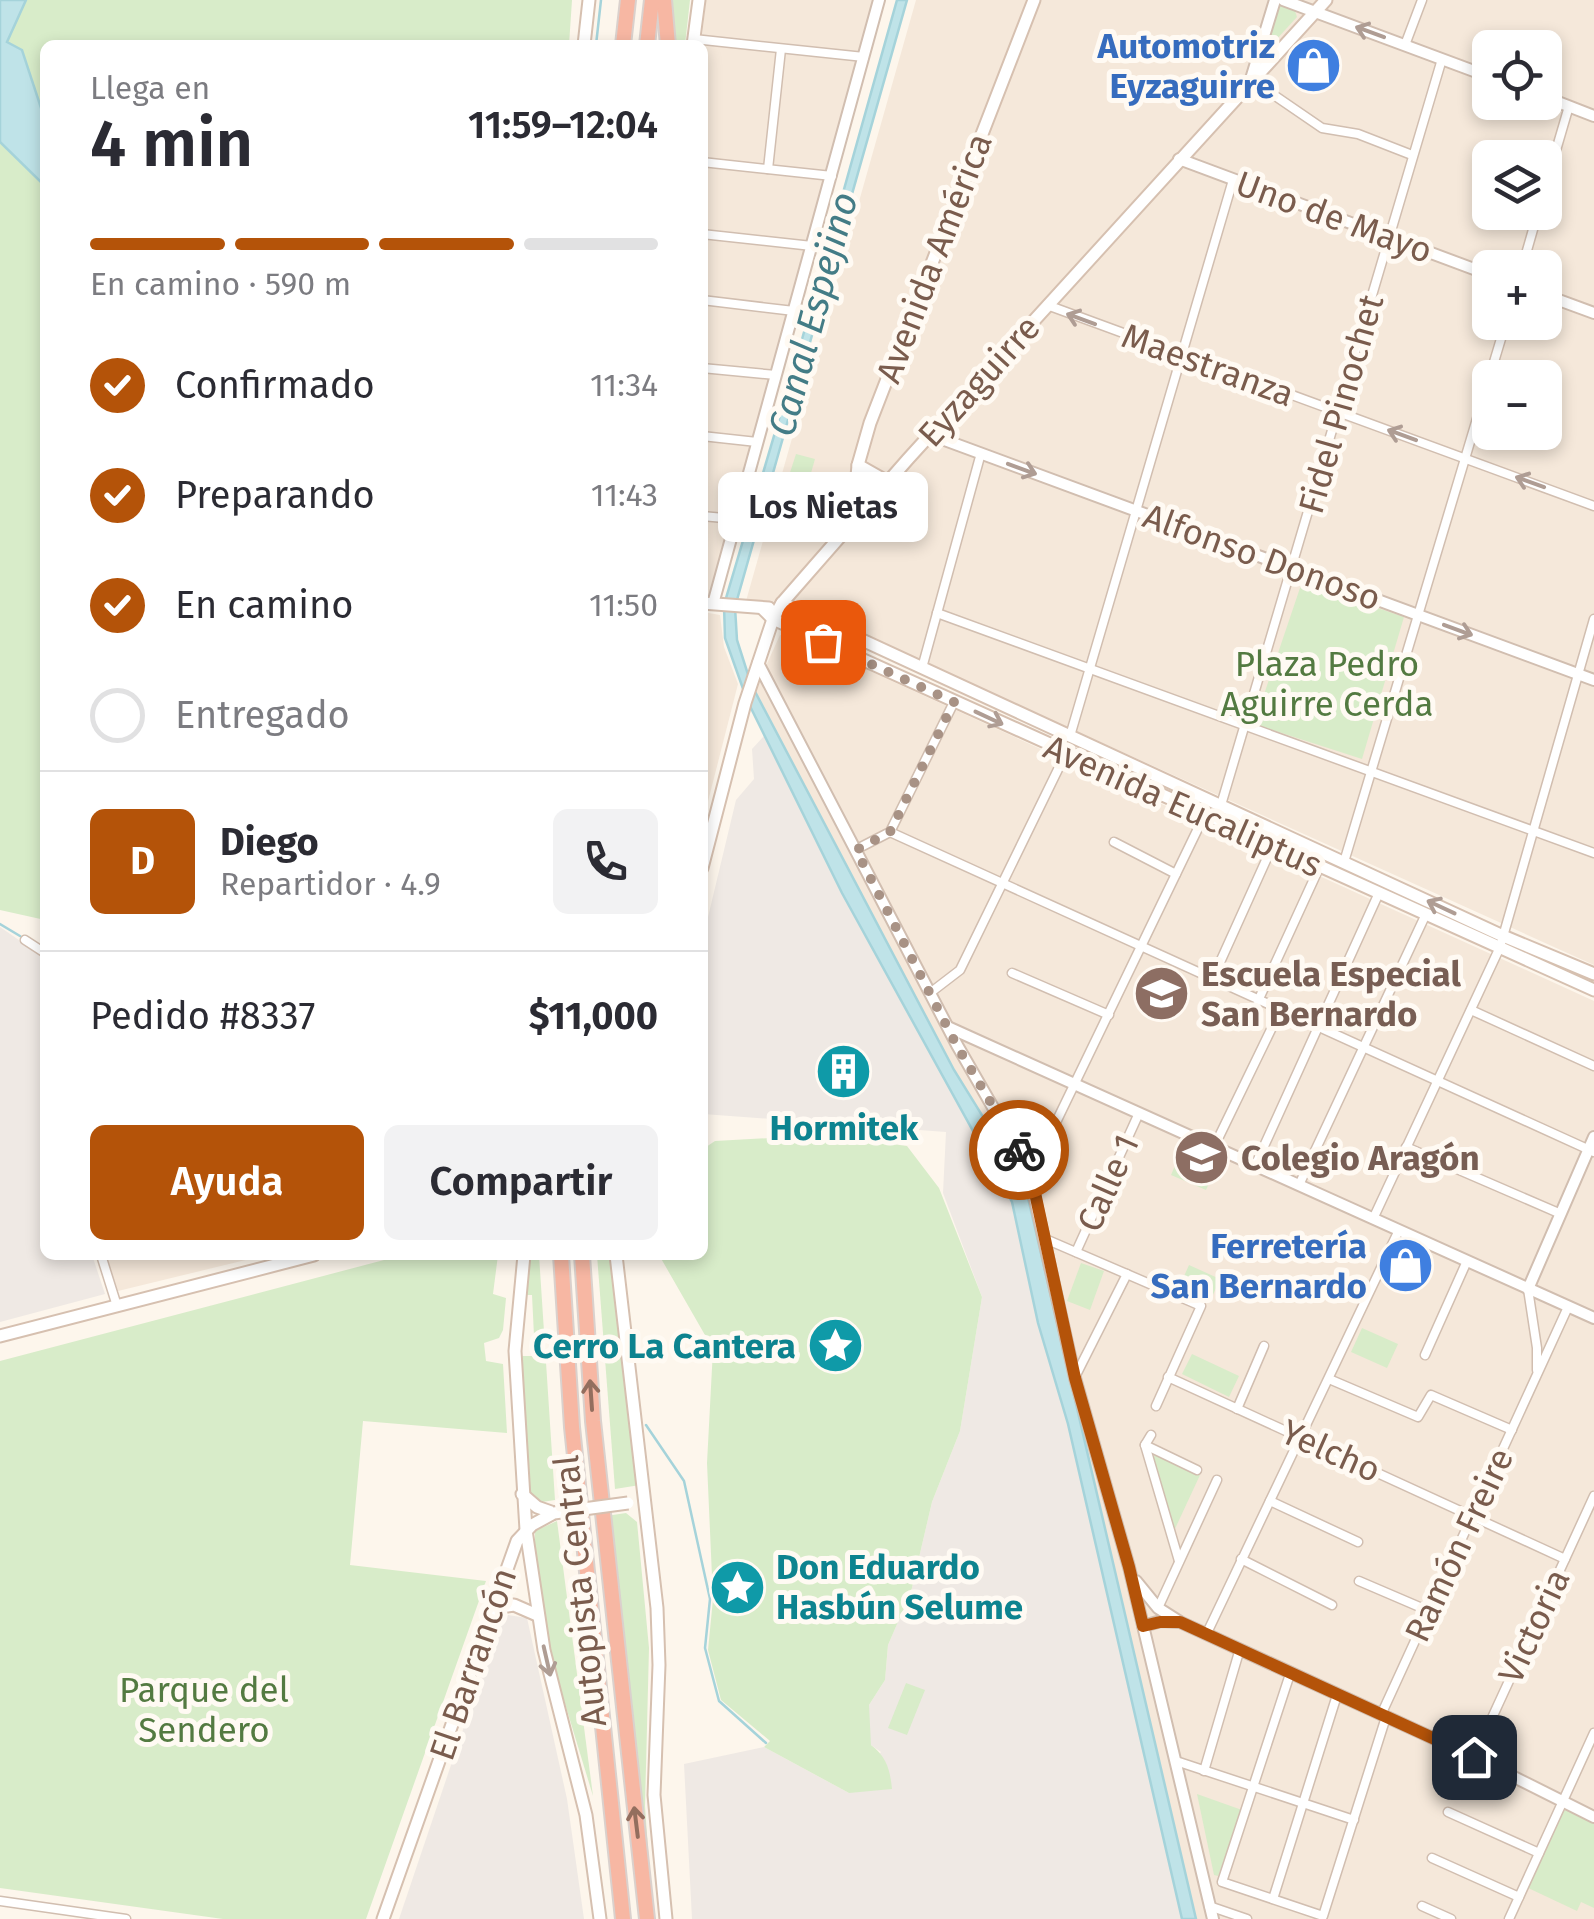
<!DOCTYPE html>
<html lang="es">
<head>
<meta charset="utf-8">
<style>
	body { margin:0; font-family:"Fira Sans",sans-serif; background:#f2f2f3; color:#2b2b33; height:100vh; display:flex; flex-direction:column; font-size:38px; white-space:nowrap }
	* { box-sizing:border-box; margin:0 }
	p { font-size:32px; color:#7c7c81 }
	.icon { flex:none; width:55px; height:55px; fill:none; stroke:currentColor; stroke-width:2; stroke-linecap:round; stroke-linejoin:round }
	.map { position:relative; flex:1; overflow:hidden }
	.details { position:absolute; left:40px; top:40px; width:668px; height:1220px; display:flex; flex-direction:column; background:#fff; border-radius:15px; box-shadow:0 5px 15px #0003 }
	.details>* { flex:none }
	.fabs { position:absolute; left:1472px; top:30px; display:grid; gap:20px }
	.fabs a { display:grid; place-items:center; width:90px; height:90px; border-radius:15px; background:#fff; box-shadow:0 5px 15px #0003; font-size:50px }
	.pin { position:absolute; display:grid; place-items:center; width:85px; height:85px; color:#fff; margin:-42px; border-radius:20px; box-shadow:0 5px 15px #0006 }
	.courier { position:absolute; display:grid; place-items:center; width:100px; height:100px; margin:-50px; border:8px solid #b45309; border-radius:50%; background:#fff; color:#222; box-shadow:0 2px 12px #0007 }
	.bubble { position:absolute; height:70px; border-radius:15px; background:#fff; box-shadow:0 5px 15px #0003; font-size:32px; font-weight:600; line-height:70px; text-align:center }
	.overview em { font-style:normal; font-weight:600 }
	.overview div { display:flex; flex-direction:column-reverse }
	.overview { display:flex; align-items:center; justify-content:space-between; height:170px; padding:0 50px }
	h1 { font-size:65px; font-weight:600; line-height:75px }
	.bar { display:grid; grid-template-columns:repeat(4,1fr); gap:15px 10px; align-content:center; height:120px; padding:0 50px }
	.bar i { height:12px; border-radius:8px; background:#e1e1e2 }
	.bar .on { background:#b45309 }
	.bar p { grid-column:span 4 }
	.line { display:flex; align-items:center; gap:25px; padding:0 50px; border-top:2px solid #e1e1e2 }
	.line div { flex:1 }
	.round { display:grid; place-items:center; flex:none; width:105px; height:105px; border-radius:15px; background:#f2f2f3 }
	ol { padding:0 50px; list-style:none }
	li { display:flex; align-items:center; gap:30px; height:110px }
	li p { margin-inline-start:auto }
	li .icon { padding:10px; border-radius:50%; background:#b45309; color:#fff; stroke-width:4 }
	li:last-child { color:#7c7c81 }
	li i { width:55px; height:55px; border:5px solid #e1e1e2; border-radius:50% }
	.button { display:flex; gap:20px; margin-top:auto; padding:20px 50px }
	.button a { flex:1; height:115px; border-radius:15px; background:#b45309; color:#fff; font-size:40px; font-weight:600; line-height:115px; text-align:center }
	.button a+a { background:#f2f2f3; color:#2b2b33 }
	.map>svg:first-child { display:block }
</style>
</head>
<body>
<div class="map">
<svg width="1594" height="1919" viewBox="0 0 1594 1919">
	<rect width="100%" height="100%" fill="#fdf6ec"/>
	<g fill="#f5e8da" fill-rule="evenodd">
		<path d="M706,0H876L709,597L702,596L701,45Z"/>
		<path d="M916,0H1594V965L799,606L746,601ZM1490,48H1545V102H1490ZM1490,158H1545V212H1490ZM1490,268H1545V322H1490ZM1490,378H1545V432H1490Z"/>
		<path d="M703,612L720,615L724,647L738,684L703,821Z"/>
		<path d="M780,635L806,642L1594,1001V1919H1196L1025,1185L954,1070L755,690Z"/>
		<path d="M104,1255H266L118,1291Z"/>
	</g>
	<g fill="#efe9e4">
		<path d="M764,736L842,893L1012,1202L1038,1323L1068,1424L1182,1919H692L684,1764L764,1747L849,1793L881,1752L871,1745L869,1735V1705L885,1680L888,1645L911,1592L932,1502L960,1431L982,1297L943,1193L946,1132L703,1114V938L736,800L754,779L752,749Z"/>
		<path d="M0,927L45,958V1255H92L105,1294L0,1322Z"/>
		<path d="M502,1614L527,1618L567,1799L584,1919H399Z"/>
	</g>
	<g fill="#d8ecc9">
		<path d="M0,0H572L569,45H45V920L0,910Z"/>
		<path d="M670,0H690L685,45H674Z"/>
		<path d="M1282,4L1294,8L1297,17L1263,54L1276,7Z"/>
		<path d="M796,454L815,459L805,494L785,488Z"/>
		<path d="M1302,582L1404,617L1362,759L1254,724Z"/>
		<path d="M826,1135L907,1146L939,1188L982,1297L960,1431L932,1502L911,1592L888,1645L885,1680L869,1705L871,1745C887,1757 890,1770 892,1789L849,1793L764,1747L770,1741L721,1700L708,1650L713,1599L707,1463L713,1349L659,1255H702L703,1149L715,1141Z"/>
		<path d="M1180,1154L1215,1170L1206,1190L1171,1175Z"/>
		<path d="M403,1255H498L493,1294L506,1298L503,1330L499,1338L484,1343L486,1361L503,1364L507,1433L363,1421L350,1565L486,1581L366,1919H223L0,1888V1361Z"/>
		<path d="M528,1255H539L555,1500L542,1502L529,1494L518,1356H535L532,1295H522Z"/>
		<path d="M597,1255H605L612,1261L640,1485L615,1489Z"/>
		<path d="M1081,1263L1104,1271L1090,1310L1067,1301Z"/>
		<path d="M1189,1265L1220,1279L1212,1297L1181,1283Z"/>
		<path d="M1362,1328L1398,1344L1387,1368L1351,1352Z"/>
		<path d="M1192,1354L1239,1376L1229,1397L1182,1374Z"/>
		<path d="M1156,1454L1200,1475L1174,1531L1152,1458Z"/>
		<path d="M626,1513L637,1522L649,1648L645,1806L653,1919L606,1516Z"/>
		<path d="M557,1521L593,1796L549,1651L535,1547V1531Z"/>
		<path d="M906,1683L925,1690L907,1735L888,1728Z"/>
		<path d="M1197,1794L1242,1810L1218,1876L1214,1875Z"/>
		<path d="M1568,1810L1594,1821V1908L1581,1902L1577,1911L1526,1887L1562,1811Z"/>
	</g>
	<g fill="#bfe3e8" stroke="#a5d3da" stroke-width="2.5">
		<path d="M0,0H26L7,42L22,50L45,120V186L0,142Z"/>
		<path d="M897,0H907L735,607L737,640L751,684L954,1070L1025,1185L1196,1919H1182L1068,1424L1038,1323L1012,1202L842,893L747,700L725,638L724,605L792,375Z"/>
	</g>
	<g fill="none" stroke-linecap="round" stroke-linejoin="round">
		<g stroke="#a5d3da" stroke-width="2.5">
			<path d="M596,45L601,0"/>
			<path d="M0,924L20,936"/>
			<path d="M646,1425L684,1481L710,1599L705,1648L719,1701L766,1743"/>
		</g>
		<defs>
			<g id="minor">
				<path d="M694,39L864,57"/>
				<path d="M1405,45L1422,0"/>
				<path d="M1252,80L1322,128L1358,134L1412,155"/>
				<path d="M702,162L832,176"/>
				<path d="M768,169L781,49"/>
				<path d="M1545,188L1569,106"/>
				<path d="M702,234L812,246"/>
				<path d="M1522,268L1538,212"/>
				<path d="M702,300L794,311"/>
				<path d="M1047,305L1594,506"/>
				<path d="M702,368L776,375"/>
				<path d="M702,436L757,442"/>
				<path d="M702,516L735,519"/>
				<path d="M937,613L1594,853"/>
				<path d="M922,668L981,453"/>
				<path d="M1070,736L1233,180"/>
				<path d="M1221,805L1442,59"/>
				<path d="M890,832L1594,1152"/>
				<path d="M1114,842L1176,874"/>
				<path d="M855,850L890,832L954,702"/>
				<path d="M1344,862L1506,322"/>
				<path d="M25,940L45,953"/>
				<path d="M1012,973L1109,1015"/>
				<path d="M1212,980L1272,847"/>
				<path d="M930,993L960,970L1066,753"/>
				<path d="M1258,1001L1319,868"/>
				<path d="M1471,1010L1594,1066"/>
				<path d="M1214,1147L1280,1011"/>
				<path d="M1406,1147L1561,1214"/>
				<path d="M1023,1157L1036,1152L1046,1143L1204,816"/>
				<path d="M1255,1166L1378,895"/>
				<path d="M1299,1185L1425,916"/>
				<path d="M1373,1219L1500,947L1594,619"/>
				<path d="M1043,1238L1201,1306L1156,1406"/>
				<path d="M1076,1252L1139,1113"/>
				<path d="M101,1255L117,1306"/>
				<path d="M1528,1289L1537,1348V1370"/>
				<path d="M1425,1355L1467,1261"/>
				<path d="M1075,1377L1127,1274"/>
				<path d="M1168,1377L1565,1559"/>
				<path d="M1329,1379L1418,1417L1431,1395L1512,1430"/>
				<path d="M1237,1409L1264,1346"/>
				<path d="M1151,1435L1145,1445L1179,1561"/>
				<path d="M1145,1445L1197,1470"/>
				<path d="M1270,1501L1358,1542"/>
				<path d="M1241,1559L1332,1605"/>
				<path d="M1359,1581L1429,1611"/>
				<path d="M1158,1608L1217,1480"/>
				<path d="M1206,1635L1399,1230"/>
				<path d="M1290,1674L1222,1882L1323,1916L1386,1717"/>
				<path d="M1381,1715L1568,1307"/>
				<path d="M1474,1757L1594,1496"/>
				<path d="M1176,1761L1354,1820"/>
				<path d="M1204,1771L1239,1652"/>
				<path d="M1448,1812L1539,1853"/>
				<path d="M1432,1858L1519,1897"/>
				<path d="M1273,1899L1337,1695"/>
				<path d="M0,1901L126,1919"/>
				<path d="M1209,1906L1247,1919"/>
				<path d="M1422,1906L1451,1919"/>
				<path d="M1509,1919L1594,1733"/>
			</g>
			<g id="tertiary">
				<path d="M1283,0L1490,77"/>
				<path d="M1251,79L1275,0"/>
				<path d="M1545,97L1594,116"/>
				<path d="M1179,159L1490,275"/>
				<path d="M1545,295L1594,313"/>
				<path d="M931,435L1594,680"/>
				<path d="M713,604L879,0"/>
				<path d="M758,663L957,1045L1028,1168L1075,1378L1129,1567L1213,1919"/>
				<path d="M950,1028L1594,1318"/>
				<path d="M1528,1289L1594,1137"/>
				<path d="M1136,1581L1158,1608L1180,1622L1474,1757L1594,1817"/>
				<path d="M1143,1626L1161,1621L1179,1622"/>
			</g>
			<g id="secondary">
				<path d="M584,45L589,0"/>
				<path d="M693,45L699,0"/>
				<path d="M858,465L888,482"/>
				<path d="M853,521L858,465L870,423L1034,0"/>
				<path d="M702,603L769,608"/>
				<path d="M782,603L1503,936L1594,974"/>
				<path d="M763,609L773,619L1594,990"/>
				<path d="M702,868L745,703L773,619L782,603L908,459L1326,0"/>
				<path d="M524,1255L515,1351L526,1530L544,1650L586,1815L600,1919"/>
				<path d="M616,1255L657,1608L659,1665L654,1795L666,1919"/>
				<path d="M0,1336L314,1255"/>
				<path d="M522,1494L537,1507L554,1513"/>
				<path d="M493,1608L514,1605L537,1615"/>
				<path d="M383,1919L517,1541L532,1525L554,1513"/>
			</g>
			<g id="motorway">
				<path d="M664,0L668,45"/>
				<path d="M623,45L628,0"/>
				<path d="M647,45L652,0"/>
				<path d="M561,1255L572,1427L623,1919"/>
				<path d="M582,1255L593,1421L647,1919"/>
			</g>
		</defs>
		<use href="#minor" stroke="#d1beb0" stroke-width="11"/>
		<use href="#tertiary" stroke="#d1beb0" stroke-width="14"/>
		<use href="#secondary" stroke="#d6c0b0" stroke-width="15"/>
		<use href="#motorway" stroke="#dad1cd" stroke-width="18"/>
		<use href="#minor" stroke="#fff" stroke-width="8"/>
		<use href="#tertiary" stroke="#fff" stroke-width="10"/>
		<use href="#secondary" stroke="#fff" stroke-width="11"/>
		<use href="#motorway" stroke="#f7b7a3" stroke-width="14"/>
		<defs>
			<path id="secondary-bridge" d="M554,1513L628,1503"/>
		</defs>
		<use href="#secondary-bridge" stroke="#d6c0b0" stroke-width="15" stroke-linecap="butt"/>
		<use href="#secondary-bridge" stroke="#fff" stroke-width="11"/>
	</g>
	<defs><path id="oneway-shaft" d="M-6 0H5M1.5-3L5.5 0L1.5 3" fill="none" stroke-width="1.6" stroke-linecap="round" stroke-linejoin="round" transform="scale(2.5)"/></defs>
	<g stroke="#af9d94">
		<use href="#oneway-shaft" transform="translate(1370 32) rotate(-160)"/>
		<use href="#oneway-shaft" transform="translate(1081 319) rotate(-160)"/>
		<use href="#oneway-shaft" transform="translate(1402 435) rotate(-160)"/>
		<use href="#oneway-shaft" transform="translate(1022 469) rotate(20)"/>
		<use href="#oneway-shaft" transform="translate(1530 482) rotate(-160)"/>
		<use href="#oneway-shaft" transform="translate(1458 630) rotate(20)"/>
		<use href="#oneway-shaft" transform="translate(989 718) rotate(25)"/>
		<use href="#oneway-shaft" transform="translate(1441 907) rotate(-155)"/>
		<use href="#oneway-shaft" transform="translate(547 1661) rotate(77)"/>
	</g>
	<g stroke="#936e5e">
		<use href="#oneway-shaft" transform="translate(591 1395) rotate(-94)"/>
		<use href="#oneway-shaft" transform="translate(636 1822) rotate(-97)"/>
	</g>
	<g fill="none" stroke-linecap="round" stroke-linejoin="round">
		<path stroke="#a89285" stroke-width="10" stroke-dasharray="0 18" d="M823,642L954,702L890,832L856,850L957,1046L1019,1150"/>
		<path stroke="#b45309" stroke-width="12" d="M1019,1150L1032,1179L1075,1378L1129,1567L1143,1626L1160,1622H1180L1474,1757"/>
	</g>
	<defs>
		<symbol id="shop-disc" viewBox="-11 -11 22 22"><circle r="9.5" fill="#3f7fe0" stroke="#fffaf3"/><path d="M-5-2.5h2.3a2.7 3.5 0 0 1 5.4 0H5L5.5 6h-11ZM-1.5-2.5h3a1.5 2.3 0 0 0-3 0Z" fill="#fff"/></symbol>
		<symbol id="school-disc" viewBox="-11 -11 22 22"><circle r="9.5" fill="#8d6e63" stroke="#fffaf3"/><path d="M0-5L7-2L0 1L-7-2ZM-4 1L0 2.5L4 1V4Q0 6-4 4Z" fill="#fff"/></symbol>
		<symbol id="building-disc" viewBox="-11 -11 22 22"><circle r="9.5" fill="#0f9aa8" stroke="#fffaf3"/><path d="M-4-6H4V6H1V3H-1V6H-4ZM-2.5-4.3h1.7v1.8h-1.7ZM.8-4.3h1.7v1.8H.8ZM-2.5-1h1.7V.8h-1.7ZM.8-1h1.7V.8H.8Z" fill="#fff"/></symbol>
		<symbol id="sight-disc" viewBox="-11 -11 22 22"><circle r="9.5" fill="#0f9aa8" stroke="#fffaf3"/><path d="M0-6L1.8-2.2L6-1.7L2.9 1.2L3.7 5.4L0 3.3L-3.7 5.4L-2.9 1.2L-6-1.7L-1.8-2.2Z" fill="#fff"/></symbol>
	</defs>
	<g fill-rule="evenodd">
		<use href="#shop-disc" x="1282" y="34" width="63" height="63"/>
		<use href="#school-disc" x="1130" y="962" width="63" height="63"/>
		<use href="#building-disc" x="812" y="1040" width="63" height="63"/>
		<use href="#school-disc" x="1170" y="1126" width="63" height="63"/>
		<use href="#shop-disc" x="1374" y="1234" width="63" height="63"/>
		<use href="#sight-disc" x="804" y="1314" width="63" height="63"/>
		<use href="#sight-disc" x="706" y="1556" width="63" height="63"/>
	</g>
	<g text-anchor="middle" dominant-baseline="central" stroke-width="10" stroke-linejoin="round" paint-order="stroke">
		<g font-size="35" font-weight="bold" fill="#366cbe" stroke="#fffaf3" text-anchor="end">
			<text x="1275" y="46">Automotriz<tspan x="1275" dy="40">Eyzaguirre</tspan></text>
			<text x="1367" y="1246">Ferretería<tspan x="1367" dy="40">San Bernardo</tspan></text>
		</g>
		<g font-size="35" fill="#7a5c4d" stroke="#fffaf3">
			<text transform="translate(1334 217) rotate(20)">Uno de Mayo</text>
			<text transform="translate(934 258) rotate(-69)">Avenida América</text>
			<text transform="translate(1208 365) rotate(20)">Maestranza</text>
			<text transform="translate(979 381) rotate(-48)">Eyzaguirre</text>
			<text transform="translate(1341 404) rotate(-74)">Fidel Pinochet</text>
			<text transform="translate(1262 557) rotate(20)">Alfonso Donoso</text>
			<text transform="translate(1183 806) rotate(24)">Avenida Eucaliptus</text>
			<text transform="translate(1108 1183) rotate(-66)">Calle 1</text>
			<text transform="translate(1331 1451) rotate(24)">Yelcho</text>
			<text transform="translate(1459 1545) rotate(-65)">Ramón Freire</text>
			<text transform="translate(580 1591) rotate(-96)">Autopista Central</text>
			<text transform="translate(1534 1626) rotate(-65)">Victoria</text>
			<text transform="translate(473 1664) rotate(-71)">El Barrancón</text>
		</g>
		<g font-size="35" fill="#537a41" stroke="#fffaf3">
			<text x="1327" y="664">Plaza Pedro<tspan x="1327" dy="40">Aguirre Cerda</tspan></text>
			<text x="204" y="1690">Parque del<tspan x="204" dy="40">Sendero</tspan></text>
		</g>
		<g font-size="35" font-weight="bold" fill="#785e54" stroke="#fffaf3" text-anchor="start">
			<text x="1201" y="974">Escuela Especial<tspan x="1201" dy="40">San Bernardo</tspan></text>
			<text x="1241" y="1158">Colegio Aragón</text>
		</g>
		<g font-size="35" font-weight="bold" fill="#0d838f" stroke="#fffaf3">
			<text x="844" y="1128">Hormitek</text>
			<text x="796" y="1346" text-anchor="end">Cerro La Cantera</text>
			<text x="776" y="1567" text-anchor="start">Don Eduardo<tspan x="776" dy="40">Hasbún Selume</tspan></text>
		</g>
		<g font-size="38" font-style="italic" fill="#437c86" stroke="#fffaf3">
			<text transform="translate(813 314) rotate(-75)">Canal Espejino</text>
		</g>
	</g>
</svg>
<div class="fabs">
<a><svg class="icon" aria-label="locate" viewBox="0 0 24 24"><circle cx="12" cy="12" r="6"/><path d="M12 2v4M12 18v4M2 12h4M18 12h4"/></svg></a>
<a><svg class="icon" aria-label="layers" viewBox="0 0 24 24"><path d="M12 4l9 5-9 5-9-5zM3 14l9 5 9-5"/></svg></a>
<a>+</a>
<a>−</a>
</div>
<div class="pin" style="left:823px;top:642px;background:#ea580c"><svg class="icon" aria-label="bag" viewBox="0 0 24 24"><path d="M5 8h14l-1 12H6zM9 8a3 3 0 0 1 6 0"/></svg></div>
<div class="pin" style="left:1474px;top:1757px;background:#1f2937"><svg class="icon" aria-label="home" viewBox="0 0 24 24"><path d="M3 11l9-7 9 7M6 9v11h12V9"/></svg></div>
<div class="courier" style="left:1019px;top:1150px"><svg class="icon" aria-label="bike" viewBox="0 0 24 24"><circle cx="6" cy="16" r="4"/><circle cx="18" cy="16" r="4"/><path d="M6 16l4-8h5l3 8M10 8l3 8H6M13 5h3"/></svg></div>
<div class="bubble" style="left:718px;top:472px;width:210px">Los Nietas</div>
<section class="details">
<div class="overview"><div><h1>4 min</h1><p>Llega en</p></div><em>11:59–12:04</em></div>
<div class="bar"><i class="on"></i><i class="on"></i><i class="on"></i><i></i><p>En camino · 590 m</p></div>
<ol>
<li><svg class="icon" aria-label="check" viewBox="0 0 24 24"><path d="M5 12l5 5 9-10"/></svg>Confirmado<p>11:34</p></li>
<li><svg class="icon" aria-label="check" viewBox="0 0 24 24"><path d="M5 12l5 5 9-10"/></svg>Preparando<p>11:43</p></li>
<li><svg class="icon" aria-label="check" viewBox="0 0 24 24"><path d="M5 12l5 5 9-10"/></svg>En camino<p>11:50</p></li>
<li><i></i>Entregado</li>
</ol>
<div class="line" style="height:180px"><b class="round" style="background:#b45309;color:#fff">D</b><div><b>Diego</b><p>Repartidor · 4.9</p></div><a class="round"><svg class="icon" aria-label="phone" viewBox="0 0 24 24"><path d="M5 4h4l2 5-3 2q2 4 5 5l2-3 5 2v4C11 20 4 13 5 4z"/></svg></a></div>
<div class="line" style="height:130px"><div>Pedido #8337</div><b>$11,000</b></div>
<div class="button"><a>Ayuda</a><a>Compartir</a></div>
</section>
</div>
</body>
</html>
